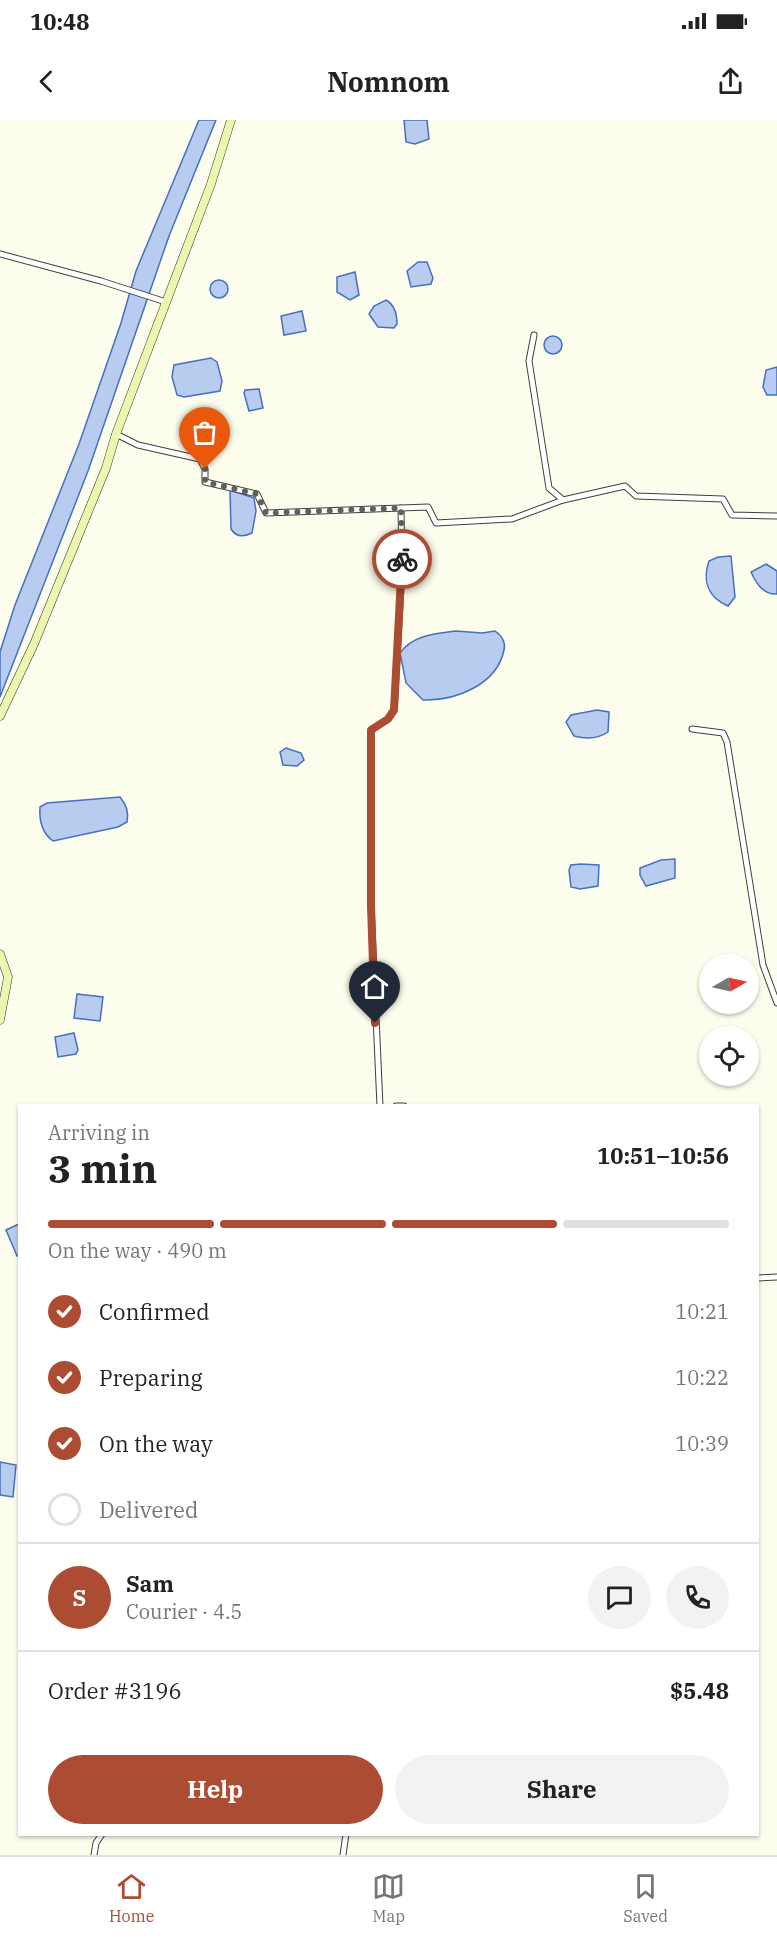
<!DOCTYPE html>
<html lang="en">
<head>
<meta charset="utf-8">
<style>
	body { margin:0; font-family:"IBM Plex Serif",serif; background:#f2f2f2; color:#222; height:100vh; display:flex; flex-direction:column; font-size:22px; white-space:nowrap }
	* { box-sizing:border-box; margin:0 }
	p { font-size:20px; color:#767676 }
	.icon { flex:none; width:33px; height:33px; fill:none; stroke:currentColor; stroke-width:2; stroke-linecap:round; stroke-linejoin:round }
	.map { position:relative; flex:1; overflow:hidden }
	.details { position:absolute; left:18px; top:984px; width:741px; height:732px; display:flex; flex-direction:column; background:#fff; border-radius:0px; box-shadow:0 2px 4px #0004 }
	.details>* { flex:none }
	.needle { width:39px; rotate:81deg }
	.controls { position:absolute; left:699px; top:834px; display:grid; gap:12px }
	.controls a { display:grid; place-items:center; width:60px; height:60px; border-radius:50%; background:#fff; box-shadow:0 2px 4px #0004; font-size:30px }
	.pin { position:absolute; display:grid; place-items:center; width:51px; height:51px; color:#fff; margin:-62px -26px; border-radius:50% 50% 50% 0; rotate:-45deg; box-shadow:0 0 6px #0007 }
	.pin .icon { rotate:45deg }
	.courier { position:absolute; display:grid; place-items:center; width:60px; height:60px; margin:-30px; border:4px solid #ac4c33; border-radius:50%; background:#fff; color:#222; box-shadow:0 2px 8px #0007 }
	.summary em { font-style:normal; font-weight:700 }
	.summary div { display:flex; flex-direction:column-reverse }
	.summary { display:flex; align-items:center; justify-content:space-between; height:102px; padding:0 30px }
	h1 { font-size:39px; font-weight:700; line-height:45px }
	.bar { display:grid; grid-template-columns:repeat(4,1fr); gap:9px 6px; align-content:center; height:72px; padding:0 30px }
	.bar i { height:8px; border-radius:4px; background:#e0e0e0 }
	.bar .selected { background:#ac4c33 }
	.bar p { grid-column:span 4 }
	.line { display:flex; align-items:center; gap:15px; padding:0 30px; border-top:2px solid #e0e0e0 }
	.line div { flex:1 }
	.round { display:grid; place-items:center; flex:none; width:63px; height:63px; border-radius:32px; background:#f2f2f2 }
	ol { padding:0 30px; list-style:none }
	li { display:flex; align-items:center; gap:18px; height:66px }
	li p { margin-inline-start:auto }
	li .icon { padding:6px; border-radius:50%; background:#ac4c33; color:#fff; stroke-width:4 }
	li:last-child { color:#767676 }
	li i { width:33px; height:33px; border:3px solid #e0e0e0; border-radius:50% }
	.button { display:flex; gap:12px; margin-top:auto; padding:12px 30px }
	.button a { flex:1; height:69px; border-radius:36px; background:#ac4c33; color:#fff; font-size:24px; font-weight:700; line-height:69px; text-align:center }
	.button a+a { background:#f2f2f2; color:#222 }
	.status { display:flex; justify-content:space-between; align-items:center; height:42px; padding:0 30px; background:#fff; direction:ltr }
	.status svg { height:16px; fill:currentColor }
	header { display:flex; justify-content:space-between; align-items:center; height:78px; padding:0 30px; background:#fff; font-size:27px; font-weight:700 }
	.tab-bar { display:flex; justify-content:space-around; align-items:center; height:84px; border-top:2px solid #e0e0e0; background:#fff; font-size:16px; color:#767676 }
	.tab-bar a { display:grid; justify-items:center; gap:3px }
	.tab-bar .selected { color:#ac4c33 }
	.map>svg:first-child { display:block }
</style>
</head>
<body>
<div class="status"><b>10:48</b><svg viewBox="0 0 49 12"><path d="M0 12V9h3v3zM5 12V6h3v6zM10 12V3h3v9zM15 12V0h3v12zM26 1h20v11H26zM47 4h2v5h-2z"/></svg></div>
<header><svg class="icon" aria-label="back" viewBox="0 0 24 24"><path d="M15 5l-7 7 7 7"/></svg>Nomnom<svg class="icon" aria-label="share" viewBox="0 0 24 24"><path d="M12 15V3M7 8l5-5 5 5M5 13v7h14v-7"/></svg></header>
<div class="map">
<svg width="777" height="1735" viewBox="0 0 777 1735">
	<rect width="100%" height="100%" fill="#fcfded"/>
	<g fill="#b7ccef" stroke="#4670be" stroke-width="1.5">
		<path d="M199,0H216L169,116L88,351L0,577V532L15,485L79,324L121,203L136,151Z"/>
		<path d="M404,0H427L429,19L415,24L406,22Z"/>
		<path d="M418,142H427L433,158L431,164L411,167L407,151Z"/>
		<path d="M355,152L359,175L350,180L337,172V157Z"/>
		<circle cx="219" cy="169" r="9"/>
		<path d="M386,180C395,185 397,194 397,204L394,208L378,207L369,194L374,186Z"/>
		<path d="M302,191L306,211L284,215L281,196Z"/>
		<circle cx="553" cy="225" r="9"/>
		<path d="M211,238L217,242L222,261L220,271L184,277L177,275L172,257L174,245Z"/>
		<path d="M777,247V275H767L763,267L766,250Z"/>
		<path d="M259,269L263,288L249,291L244,273L245,270Z"/>
		<path d="M230,370L254,378L256,391L252,413C244,417 236,417 231,409Z"/>
		<path d="M731,436L735,477L728,486C708,477 702,461 709,441L718,437Z"/>
		<path d="M766,444L777,451V474C763,475 756,463 751,452Z"/>
		<path d="M456,511L482,513L495,511C502,516 506,522 504,530C497,565 455,581 423,580L406,563L400,533C413,515 434,514 456,511Z"/>
		<path d="M597,590L609,592L608,612C598,619 586,619 574,616L566,602L571,595Z"/>
		<path d="M286,628L301,633L304,640L297,646L283,645L280,632Z"/>
		<path d="M120,677C126,684 129,693 127,702L118,707L53,721C42,713 39,700 40,687L47,683Z"/>
		<path d="M675,739V758L646,766L640,755V748L661,740Z"/>
		<path d="M581,744L599,745L598,766L580,769L571,767L569,750L571,745Z"/>
		<path d="M77,874L103,877L100,901L74,898Z"/>
		<path d="M74,913L78,930L76,934L58,937L55,917Z"/>
		<path d="M19,1104V1135L17,1136L6,1110Z"/>
		<path d="M0,1342L16,1345L13,1377L0,1375Z"/>
	</g>
	<g fill="none" stroke-linecap="round" stroke-linejoin="round">
		<defs>
			<g id="street">
				<path d="M0,134L101,161L166,182"/>
				<path d="M534,215L529,241L549,368L563,380"/>
				<path d="M116,314L138,325L200,339L205,349V362L257,374L266,393L428,387L436,403L512,399L563,380L625,366L636,376L723,379L732,395L777,396"/>
				<path d="M692,609L723,613L727,622L763,845L777,883"/>
				<path d="M380,986L371,785V610L388,599L394,590L402,449L401,388"/>
				<path d="M396,986H404"/>
				<path d="M758,1158L777,1157"/>
				<path d="M94,1735L96,1723L102,1714"/>
				<path d="M343,1735L346,1714"/>
			</g>
			<g id="secondary">
				<path d="M0,596L34,524L106,348L116,314L211,64L231,0"/>
				<path d="M0,834L8,857L0,900"/>
			</g>
		</defs>
		<use href="#street" stroke="#3f3f3f" stroke-width="7"/>
		<use href="#secondary" stroke="#2e2e2e" stroke-width="9"/>
		<use href="#street" stroke="#fff" stroke-width="5"/>
		<use href="#secondary" stroke="#ecf6ae" stroke-width="8"/>
	</g>
	<g fill="none" stroke-linecap="round" stroke-linejoin="round">
		<path stroke="#60605b" stroke-width="6" stroke-dasharray="0 10.8" d="M205,349V362L257,374L266,393L401,388L402,439"/>
		<path stroke="#ac4c33" stroke-width="8" d="M375,903L371,785V610L388,599L394,590L402,439"/>
	</g>
</svg>
<div class="controls">
<a><svg class="needle" viewBox="-14 -14 28 28"><path d="M0-13l5 13h-10z" fill="#e53935"/><path d="M0 13l5-13h-10z" fill="#767676"/></svg></a>
<a><svg class="icon" aria-label="locate" viewBox="0 0 24 24"><circle cx="12" cy="12" r="6"/><path d="M12 2v4M12 18v4M2 12h4M18 12h4"/></svg></a>
</div>
<div class="pin" style="left:205px;top:349px;background:#ea580c"><svg class="icon" aria-label="bag" viewBox="0 0 24 24"><path d="M5 8h14l-1 12H6zM9 8a3 3 0 0 1 6 0"/></svg></div>
<div class="pin" style="left:375px;top:903px;background:#1f2937"><svg class="icon" aria-label="home" viewBox="0 0 24 24"><path d="M3 11l9-7 9 7M6 9v11h12V9"/></svg></div>
<div class="courier" style="left:402px;top:439px"><svg class="icon" aria-label="bike" viewBox="0 0 24 24"><circle cx="6" cy="16" r="4"/><circle cx="18" cy="16" r="4"/><path d="M6 16l4-8h5l3 8M10 8l3 8H6M13 5h3"/></svg></div>
<section class="details">
<div class="summary"><div><h1>3 min</h1><p>Arriving in</p></div><em>10:51–10:56</em></div>
<div class="bar"><i class="selected"></i><i class="selected"></i><i class="selected"></i><i></i><p>On the way · 490 m</p></div>
<ol>
<li><svg class="icon" aria-label="check" viewBox="0 0 24 24"><path d="M5 12l5 5 9-10"/></svg>Confirmed<p>10:21</p></li>
<li><svg class="icon" aria-label="check" viewBox="0 0 24 24"><path d="M5 12l5 5 9-10"/></svg>Preparing<p>10:22</p></li>
<li><svg class="icon" aria-label="check" viewBox="0 0 24 24"><path d="M5 12l5 5 9-10"/></svg>On the way<p>10:39</p></li>
<li><i></i>Delivered</li>
</ol>
<div class="line" style="height:108px"><b class="round" style="background:#ac4c33;color:#fff">S</b><div><b>Sam</b><p>Courier · 4.5</p></div><a class="round"><svg class="icon" aria-label="chat" viewBox="0 0 24 24"><path d="M4 5h16v11H9l-5 4z"/></svg></a><a class="round"><svg class="icon" aria-label="phone" viewBox="0 0 24 24"><path d="M5 4h4l2 5-3 2q2 4 5 5l2-3 5 2v4C11 20 4 13 5 4z"/></svg></a></div>
<div class="line" style="height:78px"><div>Order #3196</div><b>$5.48</b></div>
<div class="button"><a>Help</a><a>Share</a></div>
</section>
</div>
<nav class="tab-bar">
<a class="selected"><svg class="icon" aria-label="home" viewBox="0 0 24 24"><path d="M3 11l9-7 9 7M6 9v11h12V9"/></svg>Home</a>
<a><svg class="icon" aria-label="map" viewBox="0 0 24 24"><path d="M3 6l6-2 6 2 6-2v14l-6 2-6-2-6 2zM9 4v14M15 6v14"/></svg>Map</a>
<a><svg class="icon" aria-label="saved" viewBox="0 0 24 24"><path d="M7 4h10v16l-5-4-5 4z"/></svg>Saved</a>
</nav>
</body>
</html>
